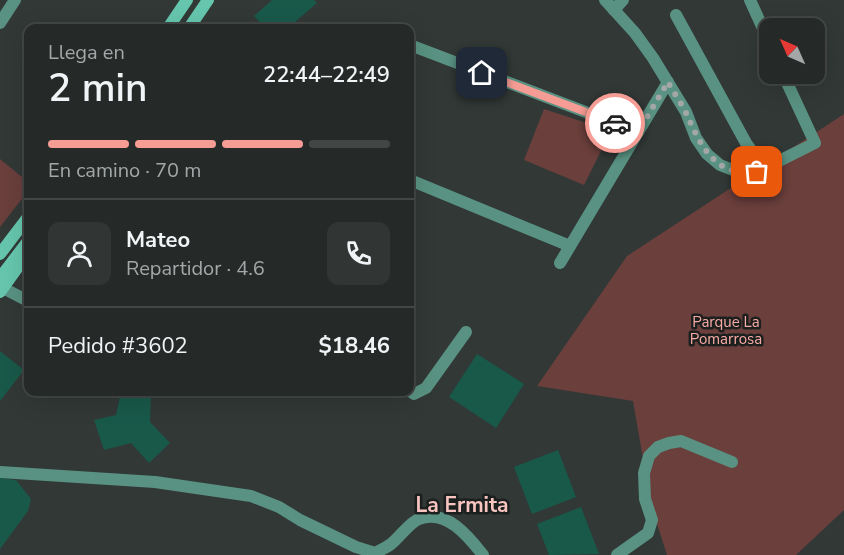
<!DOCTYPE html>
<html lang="es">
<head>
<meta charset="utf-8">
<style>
	body { margin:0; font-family:"Nunito Sans",sans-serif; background:#313634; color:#f1f3f6; height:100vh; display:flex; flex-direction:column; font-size:22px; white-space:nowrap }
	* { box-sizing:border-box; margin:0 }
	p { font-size:20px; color:#a3a7a8 }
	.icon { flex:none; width:33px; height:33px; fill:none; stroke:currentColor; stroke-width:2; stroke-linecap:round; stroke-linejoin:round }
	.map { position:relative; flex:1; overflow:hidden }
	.drawer { position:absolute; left:24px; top:24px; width:390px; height:372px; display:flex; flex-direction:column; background:#252a28; border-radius:12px; box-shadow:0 6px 24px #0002,0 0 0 2px #424645 }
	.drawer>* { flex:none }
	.needle { width:39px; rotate:315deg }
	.buttons { position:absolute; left:759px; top:18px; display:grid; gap:12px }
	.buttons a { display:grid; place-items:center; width:66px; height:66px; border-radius:12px; background:#252a28; box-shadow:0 6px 24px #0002,0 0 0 2px #424645; font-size:30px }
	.pin { position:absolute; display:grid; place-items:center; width:51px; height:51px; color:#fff; margin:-26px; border-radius:12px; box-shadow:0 3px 9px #0006 }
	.courier { position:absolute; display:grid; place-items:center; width:60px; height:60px; margin:-30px; border:4px solid #f59c95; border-radius:50%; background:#fff; color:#222; box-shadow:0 2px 8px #0007 }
	.overview em { font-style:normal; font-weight:600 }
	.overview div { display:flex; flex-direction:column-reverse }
	.overview { display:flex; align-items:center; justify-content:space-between; height:102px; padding:0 24px }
	h1 { font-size:39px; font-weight:600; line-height:45px }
	.bar { display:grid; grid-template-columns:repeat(4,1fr); gap:9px 6px; align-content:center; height:72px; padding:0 24px }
	.bar i { height:8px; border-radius:4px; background:#424645 }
	.bar .selected { background:#f59c95 }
	.bar p { grid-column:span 4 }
	.line { display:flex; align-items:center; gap:15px; padding:0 24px; border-top:2px solid #424645 }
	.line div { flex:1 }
	.round { display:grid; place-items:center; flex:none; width:63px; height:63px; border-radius:12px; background:#313634 }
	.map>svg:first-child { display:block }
</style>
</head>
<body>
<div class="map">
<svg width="844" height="555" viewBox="0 0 844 555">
	<rect width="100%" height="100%" fill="#313836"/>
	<g fill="#6a3f3c">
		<path d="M544,109L611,131L584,185L524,160Z"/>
		<path d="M844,114V510L796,555H667L651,505L633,401L537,386L627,256Z"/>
		<path d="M0,159L28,182V191L0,227Z"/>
	</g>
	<g fill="#19594a">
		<path d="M272,0H314L317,3L288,28H265L254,16Z"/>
		<path d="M0,351L24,370L0,401Z"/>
		<path d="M477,354L524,384L496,428L449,397Z"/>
		<path d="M121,392H151L150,422L170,443L149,463L131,443L104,450L94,420L116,415Z"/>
		<path d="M558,450L576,497L532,514L514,467Z"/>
		<path d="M0,478L16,480L31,499L28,511L0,549Z"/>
		<path d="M581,507L599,554L549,555L537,524Z"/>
	</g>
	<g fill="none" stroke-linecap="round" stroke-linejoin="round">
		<g stroke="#599282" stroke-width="12">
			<path d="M605,0L635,33L653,58L686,112L696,138L707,154L720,165L738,172H757L815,143L783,74"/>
			<path d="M750,0L770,44"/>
			<path d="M614,10L623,0"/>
			<path d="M676,15L746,143L754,154L775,164"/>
			<path d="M0,23L15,0"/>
			<path d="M410,45L638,132"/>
			<path d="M410,180L570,246"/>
			<path d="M560,263L668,82"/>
			<path d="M3,288L28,301"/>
			<path d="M410,391L414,394L426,388L466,332"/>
			<path d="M0,472L155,482L251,496L279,507L300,520L356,547L375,553C380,550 386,548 391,544C399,538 410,522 419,519C446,508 469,537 483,555"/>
			<path d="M617,555L648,533L652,520L645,499L644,473L649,456L658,447L669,443L681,441L732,462"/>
		</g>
		<g stroke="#66c6ad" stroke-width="12">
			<path d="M168,28L187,0"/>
			<path d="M189,28L208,0"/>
			<path d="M0,254L28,217"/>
			<path d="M0,278L28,241"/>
			<path d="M0,292L28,253"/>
		</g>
	</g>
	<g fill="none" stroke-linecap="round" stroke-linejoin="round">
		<path stroke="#a3a8a6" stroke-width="6" stroke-dasharray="0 10.8" d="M615,123L638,132L668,82C674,93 682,104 687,115C698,139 709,166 738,172C744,173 751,172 757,172"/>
		<path stroke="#f59c95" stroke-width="8" d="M482,73L615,123"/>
	</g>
	<g text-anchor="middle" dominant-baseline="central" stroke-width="5" stroke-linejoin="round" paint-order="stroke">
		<g font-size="15" fill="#f8aaa4" stroke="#1b1f1e">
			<text x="726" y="322">Parque La<tspan x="726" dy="17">Pomarrosa</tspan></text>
		</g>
		<g font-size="21" font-weight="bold" fill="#f8c4bf" stroke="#1b1f1e">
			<text x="462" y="505">La Ermita</text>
		</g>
	</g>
</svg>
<div class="buttons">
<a><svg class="needle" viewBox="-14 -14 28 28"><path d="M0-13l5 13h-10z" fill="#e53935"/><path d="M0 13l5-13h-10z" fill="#a3a7a8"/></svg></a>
</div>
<div class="pin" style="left:757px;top:172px;background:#ea580c"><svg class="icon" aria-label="bag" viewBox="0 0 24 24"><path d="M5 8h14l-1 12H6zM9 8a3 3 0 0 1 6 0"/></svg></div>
<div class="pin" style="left:482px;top:73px;background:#1f2937"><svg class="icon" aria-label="home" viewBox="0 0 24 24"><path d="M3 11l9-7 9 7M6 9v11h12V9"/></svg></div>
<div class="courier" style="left:615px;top:123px"><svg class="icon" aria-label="car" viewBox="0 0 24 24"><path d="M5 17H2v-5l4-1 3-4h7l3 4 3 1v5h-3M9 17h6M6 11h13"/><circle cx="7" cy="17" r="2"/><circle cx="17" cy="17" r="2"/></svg></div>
<section class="drawer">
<div class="overview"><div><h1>2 min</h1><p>Llega en</p></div><em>22:44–22:49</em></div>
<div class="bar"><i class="selected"></i><i class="selected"></i><i class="selected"></i><i></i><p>En camino · 70 m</p></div>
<div class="line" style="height:108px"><a class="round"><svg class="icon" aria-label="person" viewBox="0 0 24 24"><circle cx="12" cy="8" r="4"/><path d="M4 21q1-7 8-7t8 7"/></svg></a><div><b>Mateo</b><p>Repartidor · 4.6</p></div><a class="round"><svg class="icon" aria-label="phone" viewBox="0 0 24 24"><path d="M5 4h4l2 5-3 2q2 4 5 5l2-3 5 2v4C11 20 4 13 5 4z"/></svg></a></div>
<div class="line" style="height:78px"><div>Pedido #3602</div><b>$18.46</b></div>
</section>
</div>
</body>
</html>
